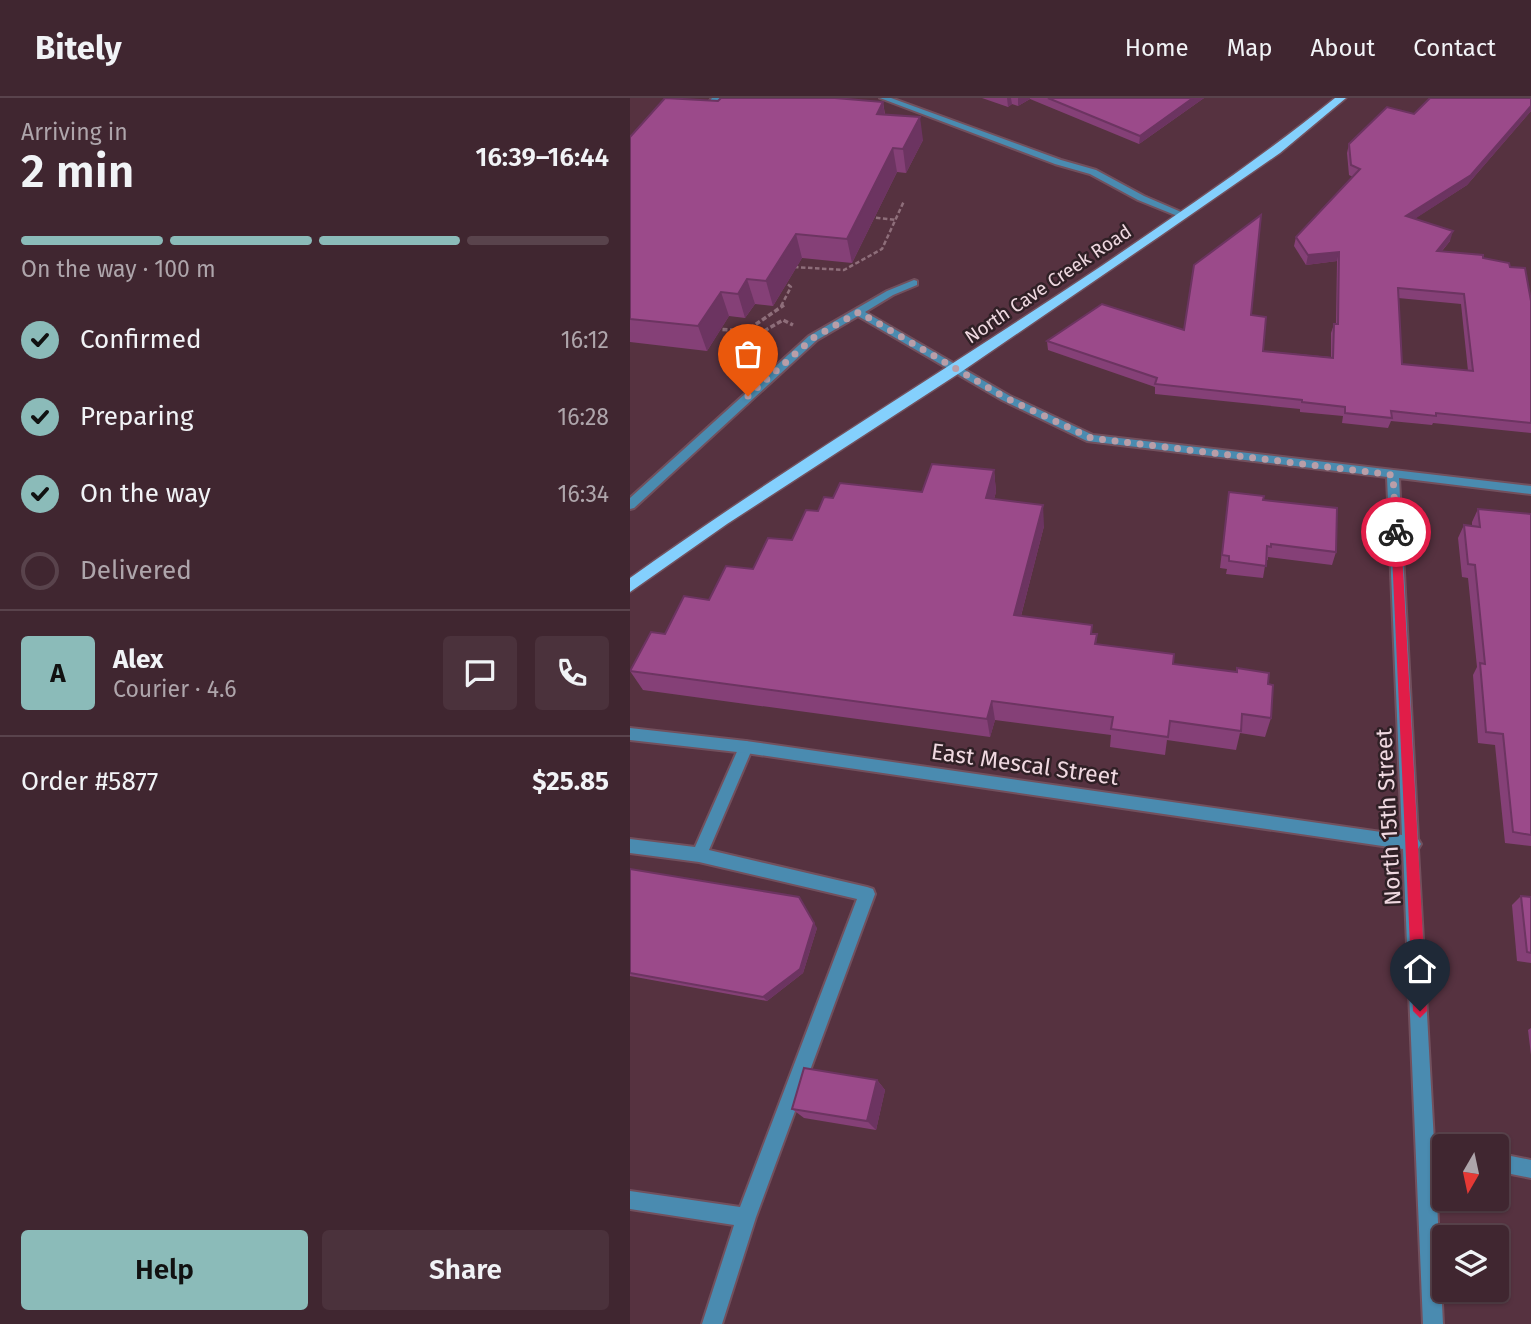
<!DOCTYPE html>
<html lang="en">
<head>
<meta charset="utf-8">
<style>
	body { margin:0; font-family:"Fira Sans",sans-serif; background:#4b323c; color:#f1f3f6; height:100vh; display:flex; flex-direction:column; font-size:26px; white-space:nowrap }
	* { box-sizing:border-box; margin:0 }
	p { font-size:23px; color:#aea5ab }
	.icon { flex:none; width:38px; height:38px; fill:none; stroke:currentColor; stroke-width:2; stroke-linecap:round; stroke-linejoin:round }
	.map { position:relative; flex:1; overflow:hidden }
	.panel { display:flex; flex-direction:column; background:#402630; width:630px }
	.panel>* { flex:none }
	.needle { width:46px; rotate:189deg }
	.controls { position:absolute; left:802px; top:1036px; display:grid; gap:14px }
	.controls a { display:grid; place-items:center; width:77px; height:77px; border-radius:7px; background:#402630; box-shadow:0 2px 5px #0004,0 0 0 2px #59434c; font-size:35px }
	.pin { position:absolute; display:grid; place-items:center; width:60px; height:60px; color:#fff; margin:-72px -30px; border-radius:50% 50% 50% 0; rotate:-45deg; box-shadow:0 0 7px #0007 }
	.pin .icon { rotate:45deg }
	.courier { position:absolute; display:grid; place-items:center; width:70px; height:70px; margin:-35px; border:5px solid #e11d48; border-radius:50%; background:#fff; color:#222; box-shadow:0 2px 9px #0007 }
	.head em { font-style:normal; font-weight:600 }
	.head div { display:flex; flex-direction:column-reverse }
	.head { display:flex; align-items:center; justify-content:space-between; height:119px; padding:0 21px }
	h1 { font-size:46px; font-weight:600; line-height:52px }
	.bar { display:grid; grid-template-columns:repeat(4,1fr); gap:10px 7px; align-content:center; height:84px; padding:0 21px }
	.bar i { height:9px; border-radius:5px; background:#59434c }
	.bar .on { background:#8bbbb9 }
	.bar p { grid-column:span 4 }
	.line { display:flex; align-items:center; gap:18px; padding:0 21px; border-top:2px solid #59434c }
	.line div { flex:1 }
	.round { display:grid; place-items:center; flex:none; width:74px; height:74px; border-radius:7px; background:#4b323c }
	ol { padding:0 21px; list-style:none }
	li { display:flex; align-items:center; gap:21px; height:77px }
	li p { margin-inline-start:auto }
	li .icon { padding:7px; border-radius:50%; background:#8bbbb9; color:#111; stroke-width:4 }
	li:last-child { color:#aea5ab }
	li i { width:38px; height:38px; border:4px solid #59434c; border-radius:50% }
	.action { display:flex; gap:14px; margin-top:auto; padding:14px 21px }
	.action a { flex:1; height:80px; border-radius:7px; background:#8bbbb9; color:#111; font-size:28px; font-weight:600; line-height:80px; text-align:center }
	.action a+a { background:#4b323c; color:#f1f3f6 }
	header { display:flex; align-items:center; gap:42px; box-sizing:border-box; height:98px; padding:0 35px; background:#402630; border-bottom:2px solid #59434c }
	header strong { font-size:33px }
	nav { display:flex; gap:38px; margin-inline-start:auto; font-size:24px }
	main { display:flex; flex:1; min-height:0 }
	.map>svg:first-child { display:block }
</style>
</head>
<body>
<header>
<strong>Bitely</strong>
<nav><a>Home</a><a>Map</a><a>About</a><a>Contact</a></nav>
</header>
<main>
<section class="panel">
<div class="head"><div><h1>2 min</h1><p>Arriving in</p></div><em>16:39–16:44</em></div>
<div class="bar"><i class="on"></i><i class="on"></i><i class="on"></i><i></i><p>On the way · 100 m</p></div>
<ol>
<li><svg class="icon" aria-label="check" viewBox="0 0 24 24"><path d="M5 12l5 5 9-10"/></svg>Confirmed<p>16:12</p></li>
<li><svg class="icon" aria-label="check" viewBox="0 0 24 24"><path d="M5 12l5 5 9-10"/></svg>Preparing<p>16:28</p></li>
<li><svg class="icon" aria-label="check" viewBox="0 0 24 24"><path d="M5 12l5 5 9-10"/></svg>On the way<p>16:34</p></li>
<li><i></i>Delivered</li>
</ol>
<div class="line" style="height:126px"><b class="round" style="background:#8bbbb9;color:#111">A</b><div><b>Alex</b><p>Courier · 4.6</p></div><a class="round"><svg class="icon" aria-label="chat" viewBox="0 0 24 24"><path d="M4 5h16v11H9l-5 4z"/></svg></a><a class="round"><svg class="icon" aria-label="phone" viewBox="0 0 24 24"><path d="M5 4h4l2 5-3 2q2 4 5 5l2-3 5 2v4C11 20 4 13 5 4z"/></svg></a></div>
<div class="line" style="height:91px"><div>Order #5877</div><b>$25.85</b></div>
<div class="action"><a>Help</a><a>Share</a></div>
</section>
<div class="map">
<svg width="901" height="1226" viewBox="0 0 901 1226">
	<rect width="100%" height="100%" fill="#563240"/>
	<g fill="none" stroke-linecap="round" stroke-linejoin="round">
		<defs>
			<g id="lane">
				<path d="M82,0H90L76,19H70L69,17Z"/>
				<path d="M116,643L121,645L123,649L79,752L237,789L243,791L245,796L126,1119L92,1226H72L104,1127L0,1111V1093L110,1109L227,801L69,764L0,755V741L65,749L109,649L111,645Z"/>
			</g>
			<g id="street">
				<path d="M250,0H261L431,62L466,72L514,98L558,117L550,119L508,102L460,76L425,66Z"/>
				<path d="M284,182L287,183V187L263,197L235,214L380,298L463,337L901,388V396L769,380L788,741L791,746L788,751L804,1044L820,1048H814V1064L805,1063L813,1226H793L773,751L116,655L0,642V630L116,643L772,737L757,379L457,343L372,302L228,218L187,242L4,410L0,411V400L179,238L257,193Z"/>
				<path d="M866,1055L901,1062V1080L866,1073Z"/>
			</g>
			<path id="primary" d="M705,0H716L650,55L530,138L331,274L97,426L0,494V480C154,370 316,272 473,167C552,113 631,60 705,0Z"/>
		</defs>
		<use href="#lane" stroke="#72505d" stroke-width="4"/>
		<use href="#street" stroke="#72505d" stroke-width="4"/>
		<use href="#primary" stroke="#72505d" stroke-width="3"/>
		<g stroke="#8e6e7a" stroke-width="2.5" stroke-dasharray="4.5 2.5" stroke-linecap="butt">
			<path d="M239,119L266,122"/>
			<path d="M164,169L214,172L252,151L274,103"/>
			<path d="M151,208L161,189L153,182"/>
		</g>
		<g stroke="#8e6e7a" stroke-width="3.5" stroke-dasharray="5 2.5" stroke-linecap="butt">
			<path d="M85,231L102,232L122,240L153,222L163,227"/>
			<path d="M116,237L119,231L154,207"/>
		</g>
		<use href="#lane" fill="#4a8bb0" fill-rule="evenodd"/>
		<use href="#street" fill="#4a8bb0" fill-rule="evenodd"/>
		<use href="#primary" fill="#84d0fd" fill-rule="evenodd"/>
	</g>
	<g fill="#854077" fill-rule="evenodd">
		<path d="M352,0H574L509,46L400,1L388,8L382,6L378,9Z"/>
		<path d="M901,0V13L837,87L784,121L820,143L812,153L853,160L880,169L901,203V335L803,325L802,327L761,323L758,330L712,325L713,318L670,314V311L525,296V289L418,252L417,243L554,232L621,217L633,253L701,259V235L704,226H706L707,163L676,167L664,148L666,139L723,79L719,77L717,55L719,46L784,16ZM768,200L831,206L838,273L772,266Z"/>
		<path d="M88,3L253,4L255,16L293,42L276,75L267,74L222,165L172,160L143,208L125,206L115,220L99,218L77,253L0,244V39Z"/>
		<path d="M364,372L366,394L364,401L414,428L391,518L467,536L466,546L543,566L638,586L641,620L635,639L610,635L606,652L537,642L535,657L480,649L481,637L365,622L360,639L13,592L0,573L35,536L79,502L123,471L162,442L188,413L203,400L292,394Z"/>
		<path d="M599,394L633,402L706,454L702,467L638,459V462H636L633,480L596,476L597,471L590,470Z"/>
		<path d="M848,411L901,416V748L875,745L865,647L848,645L843,577L847,569L838,480L832,479L828,440L834,427L842,428V424Z"/>
		<path d="M0,771L187,830L173,875L137,903L0,878Z"/>
		<path d="M891,798L901,799V865L887,863L882,807Z"/>
		<path d="M901,930V957L898,932Z"/>
		<path d="M247,982L255,992L246,1032L174,1020L162,1011Z"/>
	</g>
	<g fill="#6c3461">
		<path d="M377,0H381L382,6L378,9Z"/>
		<path d="M388,0H400V1L388,8Z"/>
		<path d="M563,0H574L509,46L510,38Z"/>
		<path d="M253,4L256,27L247,16Z"/>
		<path d="M901,8V13L837,87L774,128L776,118Z"/>
		<path d="M290,19L293,42L276,75L273,51Z"/>
		<path d="M263,50L267,74L222,165L217,141Z"/>
		<path d="M823,133L820,143L804,162L807,153Z"/>
		<path d="M166,136L172,160L143,208L136,183Z"/>
		<path d="M709,154L707,163L676,167L678,157Z"/>
		<path d="M117,181L125,206L115,220L108,196Z"/>
		<path d="M91,194L99,218L77,253L68,228Z"/>
		<path d="M364,372L366,394L358,421L356,400Z"/>
		<path d="M413,407L414,428L386,537L384,517Z"/>
		<path d="M362,603L365,622L360,639L357,621Z"/>
		<path d="M169,799L187,830L173,875L137,903L133,899Z"/>
		<path d="M247,982L255,992L246,1032L237,1023Z"/>
	</g>
	<g fill="#9b4a8a" stroke="#6c3461" stroke-width="2" fill-rule="evenodd">
		<path d="M35,0L88,3L91,0H205L253,4L247,16L290,19L273,51L263,50L217,141L166,136L136,183L117,181L108,196L91,194L68,228L0,221V39Z"/>
		<path d="M418,0H563L510,38Z"/>
		<path d="M800,0H901V8L841,77L776,118L823,133L807,153L853,157V160L879,165L880,169L895,170L901,203V325L806,315V318L761,313L762,320L715,315V309L672,304V302L525,286L527,280L417,243L472,206L554,232L564,167L631,117L621,217L636,219L633,253L703,260L704,226H708L709,154L678,157L666,139L730,71L721,67L719,46L757,9L784,16ZM768,190L834,196L843,273L772,266Z"/>
		<path d="M302,366L364,372L356,400L413,407L384,517L462,527L461,536H467L465,546L544,556L543,566L607,574V570L639,575L638,586L643,587L641,620L612,616L611,633L540,623L538,639L481,631L483,619L362,603L357,621L0,573L21,534L35,536L54,498L79,502L96,468L123,471L138,440L162,442L176,412L188,413L194,399L203,400L210,385L292,394Z"/>
		<path d="M599,394L634,398L633,402L707,410L706,454L641,446V449L637,448L636,468L599,463V458L592,457Z"/>
		<path d="M848,411L901,416V737L883,734L873,636L856,634L850,565L855,566L845,467L838,466L834,427L850,429Z"/>
		<path d="M0,771L169,799L184,825L170,871L133,899L0,875Z"/>
		<path d="M891,798L901,799V855L897,854Z"/>
		<path d="M174,970L247,982L237,1023L162,1011Z"/>
	</g>
	<path fill="#e11d48" d="M766,431L771,434L797,913L790,920L783,913L761,434Z"/>
	<g fill="none" stroke-linecap="round" stroke-linejoin="round">
		<path stroke="#b99ea8" stroke-width="7" stroke-dasharray="0 12.6" d="M118,298L183,240L229,214L376,300L461,340L763,377L766,434"/>
	</g>
	<g text-anchor="middle" dominant-baseline="central" stroke-width="5" stroke-linejoin="round" paint-order="stroke">
		<g font-size="19" fill="#efd8e0" stroke="#302026">
			<text transform="translate(418 186) rotate(-34)">North Cave Creek Road</text>
		</g>
		<g font-size="23" fill="#efd8e0" stroke="#302026">
			<text transform="translate(395 666) rotate(8)">East Mescal Street</text>
			<text transform="translate(758 719) rotate(-93)">North 15th Street</text>
		</g>
	</g>
</svg>
<div class="controls">
<a><svg class="needle" viewBox="-14 -14 28 28"><path d="M0-13l5 13h-10z" fill="#e53935"/><path d="M0 13l5-13h-10z" fill="#aea5ab"/></svg></a>
<a><svg class="icon" aria-label="layers" viewBox="0 0 24 24"><path d="M12 4l9 5-9 5-9-5zM3 14l9 5 9-5"/></svg></a>
</div>
<div class="pin" style="left:118px;top:298px;background:#ea580c"><svg class="icon" aria-label="bag" viewBox="0 0 24 24"><path d="M5 8h14l-1 12H6zM9 8a3 3 0 0 1 6 0"/></svg></div>
<div class="pin" style="left:790px;top:913px;background:#1f2937"><svg class="icon" aria-label="home" viewBox="0 0 24 24"><path d="M3 11l9-7 9 7M6 9v11h12V9"/></svg></div>
<div class="courier" style="left:766px;top:434px"><svg class="icon" aria-label="bike" viewBox="0 0 24 24"><circle cx="6" cy="16" r="4"/><circle cx="18" cy="16" r="4"/><path d="M6 16l4-8h5l3 8M10 8l3 8H6M13 5h3"/></svg></div>
</div>
</main>
</body>
</html>
